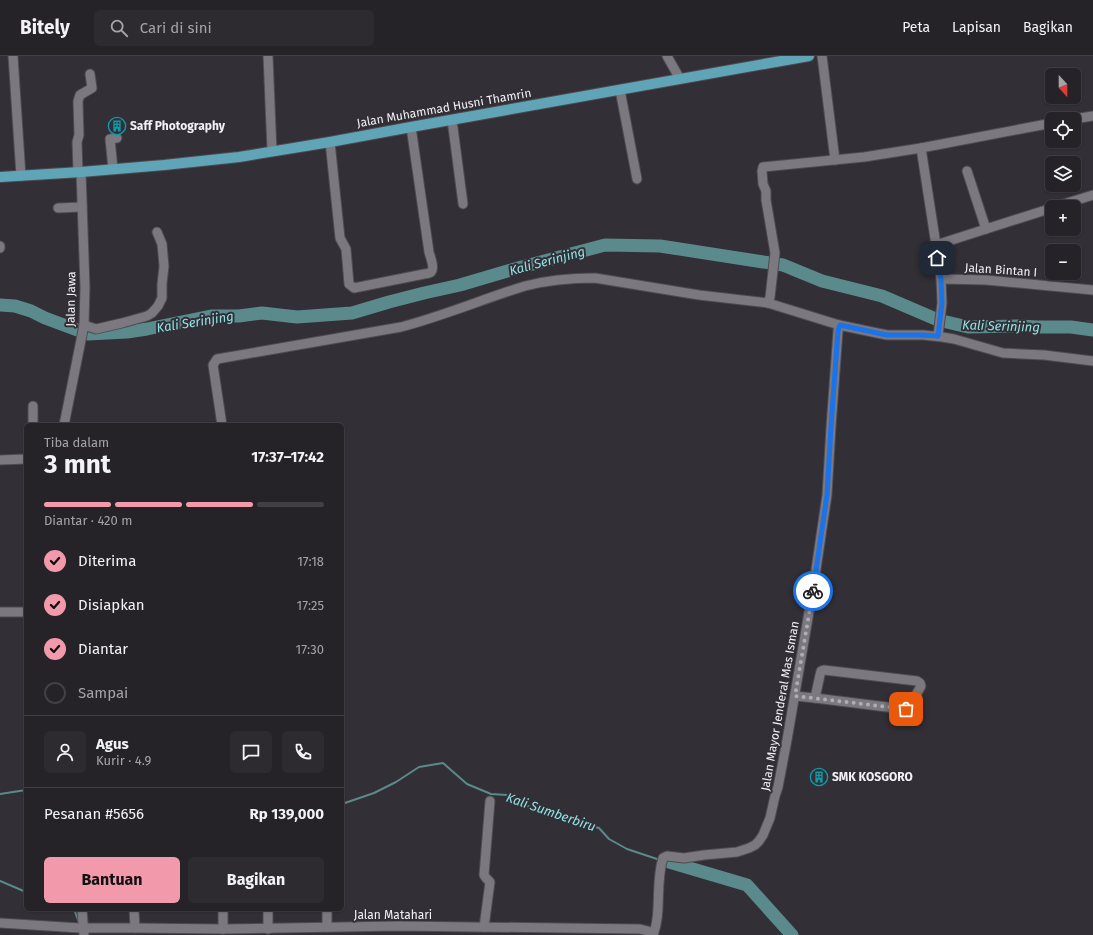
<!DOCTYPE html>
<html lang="id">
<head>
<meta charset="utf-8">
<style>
	body { margin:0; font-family:"Fira Sans",sans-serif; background:#2e2b30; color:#f1f3f6; height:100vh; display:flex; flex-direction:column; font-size:15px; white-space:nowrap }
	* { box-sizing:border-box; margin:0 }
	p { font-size:13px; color:#a4a4a8 }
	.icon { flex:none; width:22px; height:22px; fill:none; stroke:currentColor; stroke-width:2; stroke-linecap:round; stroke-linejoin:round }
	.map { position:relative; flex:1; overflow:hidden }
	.sheet { position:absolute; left:24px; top:367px; width:320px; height:488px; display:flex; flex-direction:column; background:#262328; border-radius:6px; box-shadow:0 1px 3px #0004,0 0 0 1px #424045 }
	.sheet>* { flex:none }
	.needle { width:26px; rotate:159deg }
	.buttons { position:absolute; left:1045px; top:12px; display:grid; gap:8px }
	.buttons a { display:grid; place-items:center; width:36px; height:36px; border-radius:6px; background:#262328; box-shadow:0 1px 3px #0004,0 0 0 1px #424045; font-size:20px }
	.pin { position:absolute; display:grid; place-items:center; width:34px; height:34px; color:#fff; margin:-17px; border-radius:8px; box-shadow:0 2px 6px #0006 }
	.courier { position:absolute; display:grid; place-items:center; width:40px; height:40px; margin:-20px; border:3px solid #1a73e8; border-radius:50%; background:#fff; color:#222; box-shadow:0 1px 5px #0007 }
	.summary em { font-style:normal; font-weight:700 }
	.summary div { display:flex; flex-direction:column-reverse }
	.summary { display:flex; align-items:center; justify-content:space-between; height:68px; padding:0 20px }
	h1 { font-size:26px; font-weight:700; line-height:30px }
	.bar { display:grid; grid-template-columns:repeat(4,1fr); gap:6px 4px; align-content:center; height:48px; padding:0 20px }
	.bar i { height:5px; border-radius:3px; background:#424045 }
	.bar .active { background:#f29aac }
	.bar p { grid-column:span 4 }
	.line { display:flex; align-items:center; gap:10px; padding:0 20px; border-top:1px solid #424045 }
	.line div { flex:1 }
	.round { display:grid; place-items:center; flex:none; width:42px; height:42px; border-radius:6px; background:#2e2b30 }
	ol { padding:0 20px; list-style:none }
	li { display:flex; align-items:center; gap:12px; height:44px }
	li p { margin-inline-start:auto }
	li .icon { padding:4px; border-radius:50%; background:#f29aac; color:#111; stroke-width:4 }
	li:last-child { color:#a4a4a8 }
	li i { width:22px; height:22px; border:2px solid #424045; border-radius:50% }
	.action { display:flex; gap:8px; margin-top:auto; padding:8px 20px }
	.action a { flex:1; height:46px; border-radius:6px; background:#f29aac; color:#111; font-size:16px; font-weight:700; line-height:46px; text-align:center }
	.action a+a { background:#2e2b30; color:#f1f3f6 }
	header { display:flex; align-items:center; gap:24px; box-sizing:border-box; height:56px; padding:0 20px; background:#262328; border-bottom:1px solid #424045 }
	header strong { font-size:19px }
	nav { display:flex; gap:22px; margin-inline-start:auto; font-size:14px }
	.search { width:280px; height:36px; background:#2e2b30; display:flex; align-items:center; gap:10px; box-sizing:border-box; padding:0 14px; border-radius:6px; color:#a4a4a8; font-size:15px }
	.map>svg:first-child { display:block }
</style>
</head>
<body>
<header>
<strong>Bitely</strong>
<div class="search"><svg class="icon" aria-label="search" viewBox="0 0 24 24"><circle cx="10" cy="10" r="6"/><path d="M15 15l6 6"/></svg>Cari di sini</div>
<nav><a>Peta</a><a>Lapisan</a><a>Bagikan</a></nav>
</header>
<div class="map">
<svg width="1093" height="879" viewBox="0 0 1093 879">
	<rect width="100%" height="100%" fill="#322f36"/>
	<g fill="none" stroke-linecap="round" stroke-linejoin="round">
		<g stroke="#5a8a8b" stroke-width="2">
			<path d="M0,738L26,734"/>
			<path d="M342,748L374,737L396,726L419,711L443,707L467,728L491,738L507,739L521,748L580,767L599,772L609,783L627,793L660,804"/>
			<path d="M0,825L26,836"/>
			<path d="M74,853L78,864L79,869"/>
		</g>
		<g stroke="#5a8a8b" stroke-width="13">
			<path d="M0,249L15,250L31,255L45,262L88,278L127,276L147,273L211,260H239L262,257L297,261L352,257L389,246L424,237L460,229L518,212L605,189L660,190L783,209L822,225L882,240L938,264L968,271L1018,270L1037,271H1071L1093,274"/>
			<path d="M669,806L747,829L792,879"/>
		</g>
		<defs>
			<g id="minor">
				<path d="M13,0L21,120"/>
				<path d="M268,0L272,95"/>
				<path d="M667,0L680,23"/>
				<path d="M822,0L835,104"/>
				<path d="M620,34L637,123"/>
				<path d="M1074,63L1093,60"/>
				<path d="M452,64L463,148"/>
				<path d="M330,86L340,182L346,193L349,228L354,232L424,218C426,218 430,217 431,216C435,212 430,200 429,196L411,71"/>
				<path d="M921,92L936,189L1052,152"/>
				<path d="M113,113L110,83L117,82"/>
				<path d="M967,115L986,173"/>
				<path d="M78,116L77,86L79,79L78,45L80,39L92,32L90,18"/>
				<path d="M1054,151L1093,139"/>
				<path d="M58,152L82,151"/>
				<path d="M936,189L941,223L986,224L1093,234"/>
				<path d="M0,190V192"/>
				<path d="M768,247L770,241L775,197L766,144V135L763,128L762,115L763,111L864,101L921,92L1052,67"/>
				<path d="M84,269L96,273L122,267L147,260L152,257L158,250L162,242V228L164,210L162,188L157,176"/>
				<path d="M938,280L942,247L941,223"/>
				<path d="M33,369V350"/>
				<path d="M64,369L84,269L85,231L81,116"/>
				<path d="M222,369L213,309L217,303L401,271C443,260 483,243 525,230C548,224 572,222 595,222L699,239L768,247L839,269L877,277L887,279H923L942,281L954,283L1003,297L1044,299L1093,305"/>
				<path d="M0,404L26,403"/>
				<path d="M0,556H26"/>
				<path d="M824,614L917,625L920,627L921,630L909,651L903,653L815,642L820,619L821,615Z"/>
				<path d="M795,640L815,642"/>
				<path d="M82,853L84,879"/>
				<path d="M134,853L135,872"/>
				<path d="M0,867L80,872H135L223,873L399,870L640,873L648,875L652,879"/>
				<path d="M327,871V853"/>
				<path d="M484,871L490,826L486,822L484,819L490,745"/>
				<path d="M223,873V853"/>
				<path d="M268,873V853"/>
				<path d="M653,879C662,857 655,827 663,802L667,800L684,802L704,799L737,796L749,792L755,789L759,785L763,779L770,762L775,740L778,731L787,684L814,527L827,439L831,371L838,275L839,269"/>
			</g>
			<path id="major" d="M0,121L81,116L164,109L239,101L330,86L411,71L809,0"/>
		</defs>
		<use href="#minor" stroke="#4e4b51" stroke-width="11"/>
		<use href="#major" stroke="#4e4b51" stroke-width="12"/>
		<use href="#minor" stroke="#7b7880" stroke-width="9"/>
		<use href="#major" stroke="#60a5b7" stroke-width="10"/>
	</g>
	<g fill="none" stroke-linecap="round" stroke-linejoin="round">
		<path stroke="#afadb3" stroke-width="4" stroke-dasharray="0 7.2" d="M813,535L795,640L906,653"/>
		<path stroke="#1a73e8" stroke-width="5" d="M813,535L827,439L831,371L838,275L840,269L887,279H923L938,280L942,247L941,223L937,202"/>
	</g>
	<defs>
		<symbol id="building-ring" viewBox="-11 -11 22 22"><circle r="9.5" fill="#322f36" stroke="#0f9aa8" stroke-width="1.5"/><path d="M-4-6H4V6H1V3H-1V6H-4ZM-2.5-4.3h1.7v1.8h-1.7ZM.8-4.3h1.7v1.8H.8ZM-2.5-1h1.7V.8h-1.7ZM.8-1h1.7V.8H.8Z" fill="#0f9aa8"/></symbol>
	</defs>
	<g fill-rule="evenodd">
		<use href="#building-ring" x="107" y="60" width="20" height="20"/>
		<use href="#building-ring" x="809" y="711" width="20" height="20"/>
	</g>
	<g text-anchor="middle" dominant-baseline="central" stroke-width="4" stroke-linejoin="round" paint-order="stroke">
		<g font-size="12" fill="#f3f1f6" stroke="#322f36">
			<text transform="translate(444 52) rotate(-10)">Jalan Muhammad Husni Thamrin</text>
			<text transform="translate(1001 214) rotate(4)">Jalan Bintan I</text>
			<text transform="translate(71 243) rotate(-89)">Jalan Jawa</text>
			<text transform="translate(780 650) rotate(-80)">Jalan Mayor Jenderal Mas Isman</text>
			<text x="393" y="859">Jalan Matahari</text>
		</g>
		<g font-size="12" font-weight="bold" fill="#f3f1f6" stroke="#322f36" text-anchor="start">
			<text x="130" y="70">Saff Photography</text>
			<text x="832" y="721">SMK KOSGORO</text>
		</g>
		<g font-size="13" font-style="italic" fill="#8fe4e5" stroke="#322f36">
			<text transform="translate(547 205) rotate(-15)">Kali Serinjing</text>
			<text transform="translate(195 266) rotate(-9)">Kali Serinjing</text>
			<text transform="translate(1001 270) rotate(2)">Kali Serinjing</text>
			<text transform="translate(551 756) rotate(19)">Kali Sumberbiru</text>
		</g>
	</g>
</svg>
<div class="buttons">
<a><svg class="needle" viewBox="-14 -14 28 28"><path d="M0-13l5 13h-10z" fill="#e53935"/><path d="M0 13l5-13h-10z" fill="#a4a4a8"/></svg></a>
<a><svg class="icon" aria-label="locate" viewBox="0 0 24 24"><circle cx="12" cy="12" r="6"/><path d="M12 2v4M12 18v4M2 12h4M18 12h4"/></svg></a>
<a><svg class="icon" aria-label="layers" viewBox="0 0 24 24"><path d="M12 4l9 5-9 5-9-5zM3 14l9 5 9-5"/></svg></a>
<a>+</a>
<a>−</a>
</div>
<div class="pin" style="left:906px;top:653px;background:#ea580c"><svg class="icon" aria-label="bag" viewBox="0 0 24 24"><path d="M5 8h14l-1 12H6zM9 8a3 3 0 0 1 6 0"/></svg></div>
<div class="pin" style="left:937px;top:202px;background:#1f2937"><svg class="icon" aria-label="home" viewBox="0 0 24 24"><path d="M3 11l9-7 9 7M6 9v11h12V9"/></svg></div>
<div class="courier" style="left:813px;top:535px"><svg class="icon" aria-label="bike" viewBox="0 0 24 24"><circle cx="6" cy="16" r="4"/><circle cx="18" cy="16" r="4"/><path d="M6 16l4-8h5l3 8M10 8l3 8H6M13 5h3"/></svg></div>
<section class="sheet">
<div class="summary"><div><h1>3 mnt</h1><p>Tiba dalam</p></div><em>17:37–17:42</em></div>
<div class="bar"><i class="active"></i><i class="active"></i><i class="active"></i><i></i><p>Diantar · 420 m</p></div>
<ol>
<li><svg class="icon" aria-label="check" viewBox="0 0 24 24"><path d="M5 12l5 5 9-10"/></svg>Diterima<p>17:18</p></li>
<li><svg class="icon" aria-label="check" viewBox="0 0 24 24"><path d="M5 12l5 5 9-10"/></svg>Disiapkan<p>17:25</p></li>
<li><svg class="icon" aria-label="check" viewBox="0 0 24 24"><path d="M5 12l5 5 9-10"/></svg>Diantar<p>17:30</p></li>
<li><i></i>Sampai</li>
</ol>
<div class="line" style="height:72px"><a class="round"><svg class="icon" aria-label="person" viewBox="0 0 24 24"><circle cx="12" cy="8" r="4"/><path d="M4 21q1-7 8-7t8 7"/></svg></a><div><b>Agus</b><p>Kurir · 4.9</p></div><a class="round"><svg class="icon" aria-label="chat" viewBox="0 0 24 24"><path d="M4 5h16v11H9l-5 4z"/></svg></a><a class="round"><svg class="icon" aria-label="phone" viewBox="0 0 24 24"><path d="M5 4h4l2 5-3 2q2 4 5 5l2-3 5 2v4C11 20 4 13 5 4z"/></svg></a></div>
<div class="line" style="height:52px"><div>Pesanan #5656</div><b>Rp 139,000</b></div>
<div class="action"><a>Bantuan</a><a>Bagikan</a></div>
</section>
</div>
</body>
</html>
